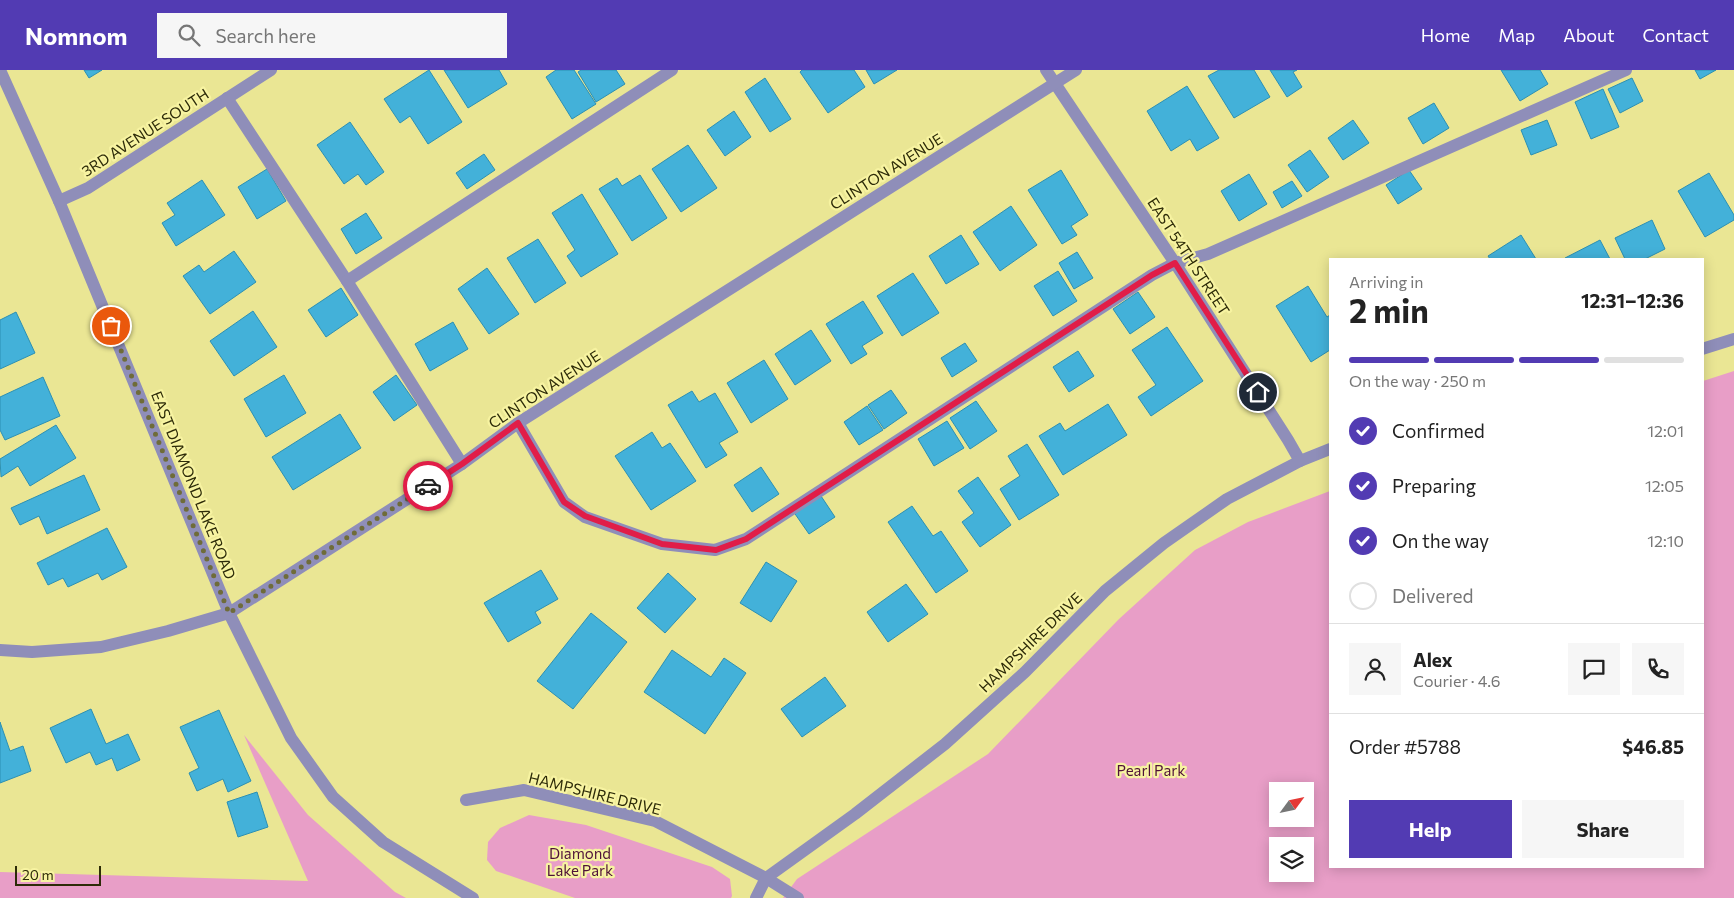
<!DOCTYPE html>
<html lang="en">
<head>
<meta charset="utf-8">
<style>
	body { margin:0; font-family:Commissioner,sans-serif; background:#f6f6f6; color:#222; height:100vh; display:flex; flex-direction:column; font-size:19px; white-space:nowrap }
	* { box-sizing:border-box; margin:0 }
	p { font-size:16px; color:#767676 }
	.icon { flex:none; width:28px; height:28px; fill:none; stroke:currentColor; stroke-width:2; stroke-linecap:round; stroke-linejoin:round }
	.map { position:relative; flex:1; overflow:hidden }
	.details { position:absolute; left:1329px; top:188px; width:375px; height:610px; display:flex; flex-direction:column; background:#fff; border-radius:0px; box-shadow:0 2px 12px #0003 }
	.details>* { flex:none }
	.needle { width:32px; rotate:57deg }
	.fabs { position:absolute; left:1269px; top:712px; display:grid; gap:10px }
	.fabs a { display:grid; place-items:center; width:45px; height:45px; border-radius:0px; background:#fff; box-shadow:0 2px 12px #0003; font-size:25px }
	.scale { position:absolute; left:15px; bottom:12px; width:86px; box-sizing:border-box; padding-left:5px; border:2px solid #2d2b08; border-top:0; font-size:14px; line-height:18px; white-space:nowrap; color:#2d2b08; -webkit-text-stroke:4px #f7f3a1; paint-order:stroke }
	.pin { position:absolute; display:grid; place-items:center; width:42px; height:42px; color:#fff; margin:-21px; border:2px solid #fff; border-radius:50%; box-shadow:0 1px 5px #0007 }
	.courier { position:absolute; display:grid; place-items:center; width:50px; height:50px; margin:-25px; border:4px solid #e11d48; border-radius:50%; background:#fff; color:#222; box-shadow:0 1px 6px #0007 }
	.overview em { font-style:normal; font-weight:700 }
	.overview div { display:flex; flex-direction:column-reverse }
	.overview { display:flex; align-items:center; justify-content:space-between; height:85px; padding:0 20px }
	h1 { font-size:32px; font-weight:700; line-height:38px }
	.bar { display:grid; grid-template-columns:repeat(4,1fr); gap:8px 5px; align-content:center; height:60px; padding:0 20px }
	.bar i { height:6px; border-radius:4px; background:#e0e0e0 }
	.bar .active { background:#523bb3 }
	.bar p { grid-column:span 4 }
	.line { display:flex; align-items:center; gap:12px; padding:0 20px; border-top:1px solid #e0e0e0 }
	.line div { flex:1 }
	.round { display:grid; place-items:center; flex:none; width:52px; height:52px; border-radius:0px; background:#f6f6f6 }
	ol { padding:0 20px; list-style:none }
	li { display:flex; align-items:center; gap:15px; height:55px }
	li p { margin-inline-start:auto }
	li .icon { padding:5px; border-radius:50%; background:#523bb3; color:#fff; stroke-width:4 }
	li:last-child { color:#767676 }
	li i { width:28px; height:28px; border:2px solid #e0e0e0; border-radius:50% }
	.cta { display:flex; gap:10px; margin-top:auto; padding:10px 20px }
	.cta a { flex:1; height:58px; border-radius:0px; background:#523bb3; color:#fff; font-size:20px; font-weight:700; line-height:58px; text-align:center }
	.cta a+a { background:#f6f6f6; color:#222 }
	header { display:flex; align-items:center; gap:30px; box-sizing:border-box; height:70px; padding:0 25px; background:#523bb3; color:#fff }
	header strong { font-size:24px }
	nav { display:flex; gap:28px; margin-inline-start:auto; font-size:18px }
	.search { width:350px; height:45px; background:#f6f6f6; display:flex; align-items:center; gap:12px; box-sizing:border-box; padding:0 18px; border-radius:0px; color:#767676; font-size:19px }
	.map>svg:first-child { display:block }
</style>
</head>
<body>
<header>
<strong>Nomnom</strong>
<div class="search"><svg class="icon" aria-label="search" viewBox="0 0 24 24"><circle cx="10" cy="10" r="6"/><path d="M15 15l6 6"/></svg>Search here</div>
<nav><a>Home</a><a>Map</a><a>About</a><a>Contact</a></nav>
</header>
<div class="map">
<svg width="1734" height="828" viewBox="0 0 1734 828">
	<rect width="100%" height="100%" fill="#eae694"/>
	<g fill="#e89ec7" fill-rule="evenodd">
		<path d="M1734,301V828H783L797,809L988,684L1119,549L1195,480L1248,452L1330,421V796H1702L1703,311ZM1278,721H1305V749H1278ZM1278,776H1305V804H1278Z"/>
		<path d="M244,665L308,745L395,822L406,828H0V802L308,811Z"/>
		<path d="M529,745L586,755L712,797L730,809L732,826L731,828H575L496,801L487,790L488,772L500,758Z"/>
	</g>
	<g fill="#43b1d9" stroke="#2c90b3">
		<path d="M84,0H102L89,8Z"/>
		<path d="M429,0L462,52L428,74L410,46L400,53L384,29Z"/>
		<path d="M444,0H499L507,14L468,38Z"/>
		<path d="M556,0H574L596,34L572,49L546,7Z"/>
		<path d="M581,0H616L625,14L596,32L578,2Z"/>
		<path d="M802,0H854L865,17L828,43L800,2Z"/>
		<path d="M866,0H897L874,14Z"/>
		<path d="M1219,0H1254L1270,27L1234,48L1208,6Z"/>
		<path d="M1270,0H1297L1293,2L1302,17L1287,27Z"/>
		<path d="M1501,0H1540L1548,14L1520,31Z"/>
		<path d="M1695,0H1716L1700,9Z"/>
		<path d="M765,8L791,49L770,62L745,22Z"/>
		<path d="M1632,8L1643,31L1620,43L1608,19Z"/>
		<path d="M1187,16L1219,68L1197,81L1190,69L1171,81L1147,41Z"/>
		<path d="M1603,19L1619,57L1591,69L1575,32Z"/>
		<path d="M1434,33L1449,58L1423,74L1408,48Z"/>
		<path d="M734,41L751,67L725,86L707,60Z"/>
		<path d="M1353,50L1369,73L1343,90L1328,68Z"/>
		<path d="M1547,50L1557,75L1531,85L1521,60Z"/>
		<path d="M350,52L384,102L366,115L358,104L344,114L317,75Z"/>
		<path d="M688,75L717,118L681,142L652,99Z"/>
		<path d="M1310,80L1329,107L1307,122L1288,95Z"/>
		<path d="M484,84L495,100L467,119L456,103Z"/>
		<path d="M267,99L286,131L257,149L238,117Z"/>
		<path d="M1061,100L1088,145L1071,156L1077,165L1062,174L1028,120Z"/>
		<path d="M1409,100L1422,119L1398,134L1386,115Z"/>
		<path d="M1709,103L1734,145V150L1705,167L1678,121Z"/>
		<path d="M1249,104L1267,134L1239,151L1221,121Z"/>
		<path d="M640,105L667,148L632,171L599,119L617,108L622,116Z"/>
		<path d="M202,110L225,145L176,176L162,153L175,145L167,133Z"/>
		<path d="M1292,111L1302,126L1282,138L1273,122Z"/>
		<path d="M582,124L618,184L581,207L567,186L575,180L552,143Z"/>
		<path d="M1011,136L1037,175L1000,201L973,162Z"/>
		<path d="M366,143L382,168L356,184L341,159Z"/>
		<path d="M1652,150L1665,179L1645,189H1625L1615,168Z"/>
		<path d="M961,165L979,194L946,214L929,186Z"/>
		<path d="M1521,165L1536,189H1490L1488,186Z"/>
		<path d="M538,169L566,213L535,233L507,188Z"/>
		<path d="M1600,170L1610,189H1566L1565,188Z"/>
		<path d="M234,181L256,212L210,244L183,206L199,195L204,202Z"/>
		<path d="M1077,182L1093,208L1074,219L1059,193Z"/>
		<path d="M487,198L519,244L489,264L458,219Z"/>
		<path d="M1058,201L1077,231L1053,246L1034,216Z"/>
		<path d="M913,203L939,243L902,266L877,226Z"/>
		<path d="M1308,216L1327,247L1330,245V280L1311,292L1276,236Z"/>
		<path d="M341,218L358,245L326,267L308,240Z"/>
		<path d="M1138,222L1155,247L1130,264L1113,239Z"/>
		<path d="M863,231L883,263L862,276L867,284L851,294L826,254Z"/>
		<path d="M253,241L277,277L234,306L210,271Z"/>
		<path d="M16,242L35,283L0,299V250Z"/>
		<path d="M453,252L468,279L430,301L415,274Z"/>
		<path d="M1167,257L1203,311L1151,346L1138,327L1156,315L1132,280Z"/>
		<path d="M811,260L831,291L795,315L775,284Z"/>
		<path d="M965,273L977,291L952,307L941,288Z"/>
		<path d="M1078,281L1094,306L1069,322L1053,297Z"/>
		<path d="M764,290L788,329L751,353L727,313Z"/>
		<path d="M284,305L306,343L266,367L244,329Z"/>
		<path d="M396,305L417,335L394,351L373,322Z"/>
		<path d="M43,307L60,346L5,370L0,360V327Z"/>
		<path d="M891,320L907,343L884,359L868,335Z"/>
		<path d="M692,321L699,332L715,323L738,362L719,373L727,385L706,398L668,335Z"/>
		<path d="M976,331L997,361L970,379L950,348Z"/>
		<path d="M1108,334L1127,365L1063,405L1039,366L1060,353L1065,361Z"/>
		<path d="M867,336L883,360L859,375L844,352Z"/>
		<path d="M340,344L361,378L293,420L272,387Z"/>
		<path d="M947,351L964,378L934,396L918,369Z"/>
		<path d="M56,355L76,388L30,416L18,396L1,407L0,389Z"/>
		<path d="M652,362L662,378L670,373L696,411L651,440L615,386Z"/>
		<path d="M1027,374L1059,425L1019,450L1000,419L1020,406L1008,386Z"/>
		<path d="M761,397L779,424L752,442L734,415Z"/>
		<path d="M84,405L100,440L47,464L39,446L20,455L11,438Z"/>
		<path d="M978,407L1011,455L980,477L962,452L974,443L958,421Z"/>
		<path d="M819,423L835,447L809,464L793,441Z"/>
		<path d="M912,436L933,466L941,461L968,501L936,523L888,452Z"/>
		<path d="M107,458L127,497L102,510L98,503L68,517L63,508L48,515L37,493Z"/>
		<path d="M766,492L797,511L771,552L740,533Z"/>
		<path d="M541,500L558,529L535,542L541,553L508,572L484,533Z"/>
		<path d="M668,503L696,529L665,563L637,538Z"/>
		<path d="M906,514L928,544L888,572L867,542Z"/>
		<path d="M591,543L627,572L573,639L537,611Z"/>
		<path d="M672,580L711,607L724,588L746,603L705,664L644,622Z"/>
		<path d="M825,607L846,636L802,667L781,639Z"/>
		<path d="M91,639L106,674L128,664L140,690L117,701L112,688L96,695L90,682L66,693L50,658Z"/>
		<path d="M219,640L251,711L228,722L223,709L197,721L189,703L199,698L180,657Z"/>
		<path d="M0,652L10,681L23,676L31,701L0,713Z"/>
		<path d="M257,722L268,757L238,767L227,732Z"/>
	</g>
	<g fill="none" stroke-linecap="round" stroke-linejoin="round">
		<g stroke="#8f8eb9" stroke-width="12">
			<path d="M0,0L59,131L229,543L291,668L333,727L383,772L473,828"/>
			<path d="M1046,0L1175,193L1288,370L1300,391"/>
			<path d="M227,28L347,211L462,394"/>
			<path d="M59,131L88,118L271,0"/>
			<path d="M347,211L672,0"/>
			<path d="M1702,279L1734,269"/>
			<path d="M518,353L564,432L585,447L662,474L715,480L746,469L1152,205L1175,193L1208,184L1626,0"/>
			<path d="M0,580L32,582L101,577L168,561L229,543L462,394L518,353L1076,0"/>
			<path d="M466,730L524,720L655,751L766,808L798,828"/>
			<path d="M756,828L766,808L855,744L945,674L1025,602L1105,521L1164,473L1227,429L1300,391L1330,379"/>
		</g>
	</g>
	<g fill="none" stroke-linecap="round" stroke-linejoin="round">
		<path stroke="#6f6c39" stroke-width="5" stroke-dasharray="0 9" d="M111,256L229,543L428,416"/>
		<path stroke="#e11d48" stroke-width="6" d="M428,416L462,394L518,353L564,432L585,446L662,474L716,480L746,469L1152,205L1175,193L1258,322"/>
	</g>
	<g text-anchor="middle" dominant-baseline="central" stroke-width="4.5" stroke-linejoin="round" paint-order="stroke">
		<g font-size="15" fill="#2d2b08" stroke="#f7f3a1">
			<text transform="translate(145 62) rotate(-33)">3RD AVENUE SOUTH</text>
			<text transform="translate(886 101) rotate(-32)">CLINTON AVENUE</text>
			<text transform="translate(1189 186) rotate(57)">EAST 54TH STREET</text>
			<text transform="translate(544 319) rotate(-33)">CLINTON AVENUE</text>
			<text transform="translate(194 415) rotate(68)">EAST DIAMOND LAKE ROAD</text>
			<text transform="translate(1030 572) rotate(-44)">HAMPSHIRE DRIVE</text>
			<text transform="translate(595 723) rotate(14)">HAMPSHIRE DRIVE</text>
		</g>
		<g font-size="15" fill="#4f1139" stroke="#f7f3a1">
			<text x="1151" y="700">Pearl Park</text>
			<text x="580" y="783">Diamond<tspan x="580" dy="17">Lake Park</tspan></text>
		</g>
	</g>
</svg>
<div class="fabs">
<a><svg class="needle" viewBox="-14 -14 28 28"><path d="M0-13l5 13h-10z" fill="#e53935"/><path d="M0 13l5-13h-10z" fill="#767676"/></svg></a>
<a><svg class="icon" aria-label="layers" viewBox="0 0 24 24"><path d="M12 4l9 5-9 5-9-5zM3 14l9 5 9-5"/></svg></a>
</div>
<div class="scale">20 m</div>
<div class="pin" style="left:111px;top:256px;background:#ea580c"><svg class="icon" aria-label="bag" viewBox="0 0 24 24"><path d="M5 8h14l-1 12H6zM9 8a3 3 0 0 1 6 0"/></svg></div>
<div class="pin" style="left:1258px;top:322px;background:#1f2937"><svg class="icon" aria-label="home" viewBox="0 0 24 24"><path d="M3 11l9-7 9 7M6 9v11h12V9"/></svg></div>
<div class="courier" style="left:428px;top:416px"><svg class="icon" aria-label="car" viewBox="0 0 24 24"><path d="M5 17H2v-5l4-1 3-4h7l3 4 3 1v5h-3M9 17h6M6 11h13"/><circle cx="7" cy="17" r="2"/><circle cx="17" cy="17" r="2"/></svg></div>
<section class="details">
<div class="overview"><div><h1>2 min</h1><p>Arriving in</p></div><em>12:31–12:36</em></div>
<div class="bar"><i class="active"></i><i class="active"></i><i class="active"></i><i></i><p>On the way · 250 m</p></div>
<ol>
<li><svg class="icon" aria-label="check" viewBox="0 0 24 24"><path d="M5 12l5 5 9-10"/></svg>Confirmed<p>12:01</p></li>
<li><svg class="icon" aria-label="check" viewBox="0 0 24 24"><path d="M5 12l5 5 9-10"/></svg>Preparing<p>12:05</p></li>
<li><svg class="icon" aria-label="check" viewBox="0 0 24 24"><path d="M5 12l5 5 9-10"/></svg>On the way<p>12:10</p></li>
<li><i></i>Delivered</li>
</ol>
<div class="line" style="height:90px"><a class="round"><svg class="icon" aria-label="person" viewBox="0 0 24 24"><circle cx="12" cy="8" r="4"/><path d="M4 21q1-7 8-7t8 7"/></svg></a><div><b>Alex</b><p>Courier · 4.6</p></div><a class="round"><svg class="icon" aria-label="chat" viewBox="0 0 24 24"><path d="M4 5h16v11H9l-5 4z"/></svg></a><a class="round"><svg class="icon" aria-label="phone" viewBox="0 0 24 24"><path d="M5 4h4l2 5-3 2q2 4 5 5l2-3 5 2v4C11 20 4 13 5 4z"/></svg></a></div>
<div class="line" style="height:65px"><div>Order #5788</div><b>$46.85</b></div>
<div class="cta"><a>Help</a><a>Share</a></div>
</section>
</div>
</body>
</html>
